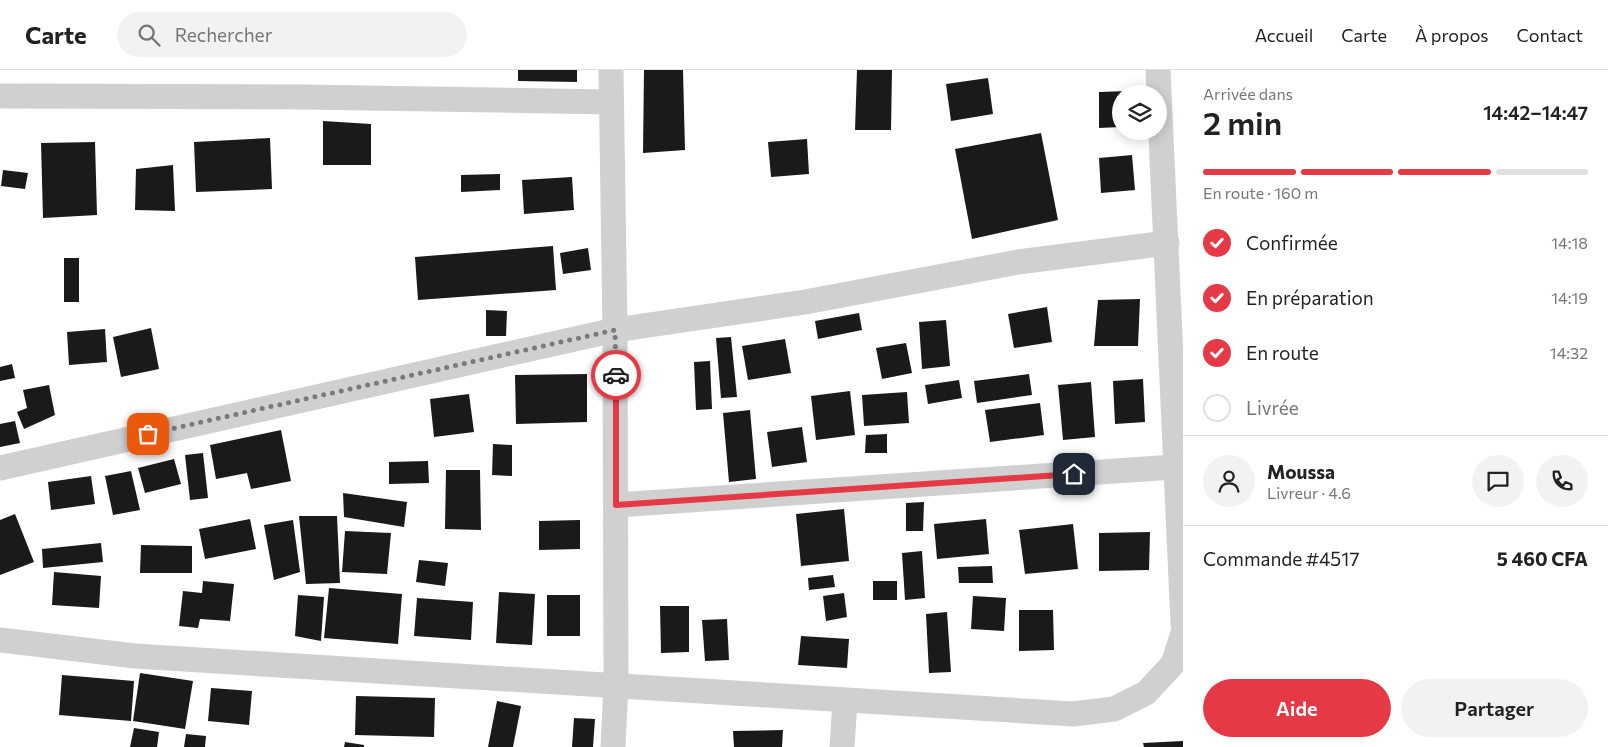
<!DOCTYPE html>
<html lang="fr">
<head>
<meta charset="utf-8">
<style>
	body { margin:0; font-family:Commissioner,sans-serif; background:#f2f2f2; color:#222; height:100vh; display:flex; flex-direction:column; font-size:19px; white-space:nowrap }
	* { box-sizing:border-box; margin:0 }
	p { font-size:16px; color:#767676 }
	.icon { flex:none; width:28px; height:28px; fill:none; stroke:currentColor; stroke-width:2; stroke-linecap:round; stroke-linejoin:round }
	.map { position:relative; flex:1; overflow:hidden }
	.sheet { display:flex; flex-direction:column; background:#fff; width:425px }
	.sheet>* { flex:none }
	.buttons { position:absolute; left:1112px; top:15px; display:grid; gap:10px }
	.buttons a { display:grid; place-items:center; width:55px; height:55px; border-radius:50%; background:#fff; box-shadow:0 2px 12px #0003; font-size:25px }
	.pin { position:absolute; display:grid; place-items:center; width:42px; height:42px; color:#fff; margin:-21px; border-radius:10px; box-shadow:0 2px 8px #0006 }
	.courier { position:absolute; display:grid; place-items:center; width:50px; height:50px; margin:-25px; border:4px solid #e63946; border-radius:50%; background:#fff; color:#222; box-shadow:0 1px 6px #0007 }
	.head em { font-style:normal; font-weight:600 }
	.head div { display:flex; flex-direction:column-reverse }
	.head { display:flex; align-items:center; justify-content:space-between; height:85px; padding:0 20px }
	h1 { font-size:32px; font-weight:600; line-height:38px }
	.bar { display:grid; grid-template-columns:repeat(4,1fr); gap:8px 5px; align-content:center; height:60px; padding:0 20px }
	.bar i { height:6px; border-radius:4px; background:#e0e0e0 }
	.bar .on { background:#e63946 }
	.bar p { grid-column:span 4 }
	.line { display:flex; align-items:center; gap:12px; padding:0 20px; border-top:1px solid #e0e0e0 }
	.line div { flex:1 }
	.round { display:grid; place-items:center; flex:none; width:52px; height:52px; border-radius:26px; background:#f2f2f2 }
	ol { padding:0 20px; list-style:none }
	li { display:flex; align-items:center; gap:15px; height:55px }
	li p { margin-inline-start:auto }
	li .icon { padding:5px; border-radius:50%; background:#e63946; color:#fff; stroke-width:4 }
	li:last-child { color:#767676 }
	li i { width:28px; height:28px; border:2px solid #e0e0e0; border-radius:50% }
	.primary-button { display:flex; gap:10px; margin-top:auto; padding:10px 20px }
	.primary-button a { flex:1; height:58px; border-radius:30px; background:#e63946; color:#fff; font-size:20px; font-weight:600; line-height:58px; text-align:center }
	.primary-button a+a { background:#f2f2f2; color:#222 }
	header { display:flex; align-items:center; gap:30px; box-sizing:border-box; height:70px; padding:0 25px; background:#fff; border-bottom:1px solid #e0e0e0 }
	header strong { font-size:24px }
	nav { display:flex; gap:28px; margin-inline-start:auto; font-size:18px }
	.search { width:350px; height:45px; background:#f2f2f2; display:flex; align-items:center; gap:12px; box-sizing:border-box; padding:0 18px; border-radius:28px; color:#767676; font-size:19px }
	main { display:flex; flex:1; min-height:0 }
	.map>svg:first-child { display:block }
</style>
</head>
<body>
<header>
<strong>Carte</strong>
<div class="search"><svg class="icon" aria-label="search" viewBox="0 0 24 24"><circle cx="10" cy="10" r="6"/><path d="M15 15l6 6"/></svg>Rechercher</div>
<nav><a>Accueil</a><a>Carte</a><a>À propos</a><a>Contact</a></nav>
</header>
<main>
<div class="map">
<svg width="1183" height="677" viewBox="0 0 1183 677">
	<rect width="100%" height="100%" fill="#fff"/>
	<g fill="#1a1a1a">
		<path d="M518,0H577V12L518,11Z"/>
		<path d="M644,0H683L685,80L643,83Z"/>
		<path d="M857,0H892L891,60H855Z"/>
		<path d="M988,8L993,44L951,51L946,14Z"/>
		<path d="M1128,21V24H1121V57L1099,58V22Z"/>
		<path d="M323,51L371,54V95H323Z"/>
		<path d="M1041,63L1058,150L972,169L955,79Z"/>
		<path d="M270,68L272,119L196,122L194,72Z"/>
		<path d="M807,69L809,104L771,107L768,72Z"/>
		<path d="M95,72L97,145L43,148L41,73Z"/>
		<path d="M1132,85L1135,120L1101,123L1099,88Z"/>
		<path d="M173,95L175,141L135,140L136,99Z"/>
		<path d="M3,100L28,103L25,119L1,116Z"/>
		<path d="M500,104V120L461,122V105Z"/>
		<path d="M572,107L574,140L524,144L522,110Z"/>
		<path d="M553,176L556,220L418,230L415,187Z"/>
		<path d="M588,178L591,200L563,204L560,183Z"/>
		<rect x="64" y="188" width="15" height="44"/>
		<path d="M1140,229L1138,276H1094L1098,230Z"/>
		<path d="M1047,237L1052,272L1014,278L1008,244Z"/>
		<path d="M486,240L507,241L506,266H486Z"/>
		<path d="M859,243L862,260L818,269L815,251Z"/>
		<path d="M946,250L950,296L922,299L919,252Z"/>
		<path d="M151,258L159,299L121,307L113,267Z"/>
		<path d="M105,259L107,292L69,295L67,262Z"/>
		<path d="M731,267L737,327L721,328L716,268Z"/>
		<path d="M785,269L791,303L748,310L742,276Z"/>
		<path d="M906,273L912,303L882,309L876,278Z"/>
		<path d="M710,291L712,339L696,340L694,292Z"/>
		<path d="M12,294L15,308L0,311V297Z"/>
		<path d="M587,304V352L516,354L515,305Z"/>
		<path d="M1029,304L1032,325L977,333L974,311Z"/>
		<path d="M1143,309L1145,352L1115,354L1113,311Z"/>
		<path d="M959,310L962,328L928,334L925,315Z"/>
		<path d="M1091,312L1095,367L1063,370L1058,315Z"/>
		<path d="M49,315L55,345L24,359L17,342L27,338L23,320Z"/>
		<path d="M850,321L855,365L816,370L811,326Z"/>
		<path d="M907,322L909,353L864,356L862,325Z"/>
		<path d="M469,324L474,362L434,367L430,329Z"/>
		<path d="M1040,333L1044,365L990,372L985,340Z"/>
		<path d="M750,340L756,409L729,412L723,343Z"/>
		<path d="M15,351L20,373L0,377V354Z"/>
		<path d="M802,357L807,392L772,397L767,362Z"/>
		<path d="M281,360L291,411L251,419L247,403L216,409L210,375Z"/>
		<path d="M887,364V383H865L866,365Z"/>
		<path d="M493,374L512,375V406L492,405Z"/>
		<path d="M203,383L208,428L190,430L185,385Z"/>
		<path d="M174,389L181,414L145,423L138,398Z"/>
		<path d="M428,391L429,413L389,414V392Z"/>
		<path d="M446,400H480L481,460L445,459Z"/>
		<path d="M131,401L140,440L113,445L105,406Z"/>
		<path d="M91,406L95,434L51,440L48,412Z"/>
		<path d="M343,423L407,432L404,457L344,447Z"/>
		<path d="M924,432L923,461H906V433Z"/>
		<path d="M844,439L849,491L801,496L796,444Z"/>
		<path d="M15,444L34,492L0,505V450Z"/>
		<path d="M299,446H337L340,513L306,514Z"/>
		<path d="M250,449L256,479L205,489L199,459Z"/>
		<path d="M986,449L989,484L937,489L934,454Z"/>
		<path d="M293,450L300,502L274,510L264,455Z"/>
		<path d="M580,450V479L539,480V451Z"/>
		<path d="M1073,454L1078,499L1025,504L1019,460Z"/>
		<path d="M345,461L391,463L387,504L342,502Z"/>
		<path d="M1150,462L1149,500L1099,501V463Z"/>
		<path d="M101,473L103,492L43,498L42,479Z"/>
		<path d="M141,475L192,476V503H140Z"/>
		<path d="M922,481L925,528L905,530L902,483Z"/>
		<path d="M419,490L448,493L445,516L416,512Z"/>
		<path d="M992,496L993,513H959L958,497Z"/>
		<path d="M54,502L101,506L99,538L52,535Z"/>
		<path d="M833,505L835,517L809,520L808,508Z"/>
		<path d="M203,511L234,514L230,551L200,549L198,558L179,556L183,521L202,523Z"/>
		<rect x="873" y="511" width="24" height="19"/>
		<path d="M329,518L402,524L398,574L324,568Z"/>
		<path d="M499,522L535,524L532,575L496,573Z"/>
		<path d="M844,523L847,547L826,551L823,526Z"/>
		<path d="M298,525L324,527L321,571L295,566Z"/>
		<rect x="547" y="525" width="33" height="41"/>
		<path d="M973,526L1006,528L1004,561L971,559Z"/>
		<path d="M417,528L473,532L471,570L414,566Z"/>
		<path d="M660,536H689V582L661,583Z"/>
		<path d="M1019,540H1053L1054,580L1019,581Z"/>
		<path d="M947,542L951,602L929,603L926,544Z"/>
		<path d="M727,549L729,590L705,591L702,550Z"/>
		<path d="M801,566L849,569L847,598L798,595Z"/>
		<path d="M140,603L193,611L185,659L133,651Z"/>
		<path d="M62,605L134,611L131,651L59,645Z"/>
		<path d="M211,618L252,621L249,655L208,651Z"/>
		<path d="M356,626L435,628L434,667L355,665Z"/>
		<path d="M497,631L521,636L513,677H488Z"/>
		<path d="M574,648L595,649L593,677H572Z"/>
		<path d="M134,658L159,662L157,677H130Z"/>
		<path d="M783,660L782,677H734L733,661Z"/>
		<path d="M186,664L206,666L205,677H184Z"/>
		<path d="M1183,671V677H1144L1143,673Z"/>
		<path d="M345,672L364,675V677H344Z"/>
	</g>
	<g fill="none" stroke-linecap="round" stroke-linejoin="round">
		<g stroke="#d0d0d0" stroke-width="25">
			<path d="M611,0L615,260L616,615L613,677"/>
			<path d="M1158,0C1168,185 1173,370 1183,554"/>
			<path d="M0,26L303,27L610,32"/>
			<path d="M0,398L615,260L805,232L1018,192L1167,173"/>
			<path d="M616,435L1174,397"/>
			<path d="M0,570L135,586L1073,644L1114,639L1146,623L1173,594L1183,563"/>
			<path d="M842,677L845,631"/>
		</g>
	</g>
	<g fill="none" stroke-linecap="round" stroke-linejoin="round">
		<path stroke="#7a7a7a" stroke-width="5" stroke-dasharray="0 9" d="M148,364L615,260L616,305"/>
		<path stroke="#e63946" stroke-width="6" d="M616,305V435L1074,404"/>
	</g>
</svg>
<div class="buttons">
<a><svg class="icon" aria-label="layers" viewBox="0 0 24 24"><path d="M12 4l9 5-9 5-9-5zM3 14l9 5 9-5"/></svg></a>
</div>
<div class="pin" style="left:148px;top:364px;background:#ea580c"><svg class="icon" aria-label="bag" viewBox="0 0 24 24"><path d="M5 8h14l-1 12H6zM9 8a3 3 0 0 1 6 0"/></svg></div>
<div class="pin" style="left:1074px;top:404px;background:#1f2937"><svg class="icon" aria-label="home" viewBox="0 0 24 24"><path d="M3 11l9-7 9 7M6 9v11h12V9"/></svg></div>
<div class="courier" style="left:616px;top:305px"><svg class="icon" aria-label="car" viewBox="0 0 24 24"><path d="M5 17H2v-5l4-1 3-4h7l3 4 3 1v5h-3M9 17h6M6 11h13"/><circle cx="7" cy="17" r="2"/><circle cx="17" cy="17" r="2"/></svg></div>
</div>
<section class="sheet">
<div class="head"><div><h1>2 min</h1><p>Arrivée dans</p></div><em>14:42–14:47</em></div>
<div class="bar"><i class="on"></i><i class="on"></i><i class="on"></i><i></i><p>En route · 160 m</p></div>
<ol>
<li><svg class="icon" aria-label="check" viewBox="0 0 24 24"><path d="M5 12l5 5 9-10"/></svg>Confirmée<p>14:18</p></li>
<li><svg class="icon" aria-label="check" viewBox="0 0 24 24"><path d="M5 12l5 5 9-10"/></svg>En préparation<p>14:19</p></li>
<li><svg class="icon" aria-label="check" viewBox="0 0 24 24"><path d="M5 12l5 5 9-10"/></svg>En route<p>14:32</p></li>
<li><i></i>Livrée</li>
</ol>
<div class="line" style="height:90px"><a class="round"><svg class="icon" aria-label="person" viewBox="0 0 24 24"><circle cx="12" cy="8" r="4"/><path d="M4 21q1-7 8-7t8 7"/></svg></a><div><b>Moussa</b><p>Livreur · 4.6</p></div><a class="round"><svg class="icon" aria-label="chat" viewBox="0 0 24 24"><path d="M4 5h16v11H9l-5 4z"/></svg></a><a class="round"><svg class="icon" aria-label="phone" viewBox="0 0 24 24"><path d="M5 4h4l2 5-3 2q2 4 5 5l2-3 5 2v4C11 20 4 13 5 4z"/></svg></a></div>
<div class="line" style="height:65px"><div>Commande #4517</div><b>5 460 CFA</b></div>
<div class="primary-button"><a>Aide</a><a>Partager</a></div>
</section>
</main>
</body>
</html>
